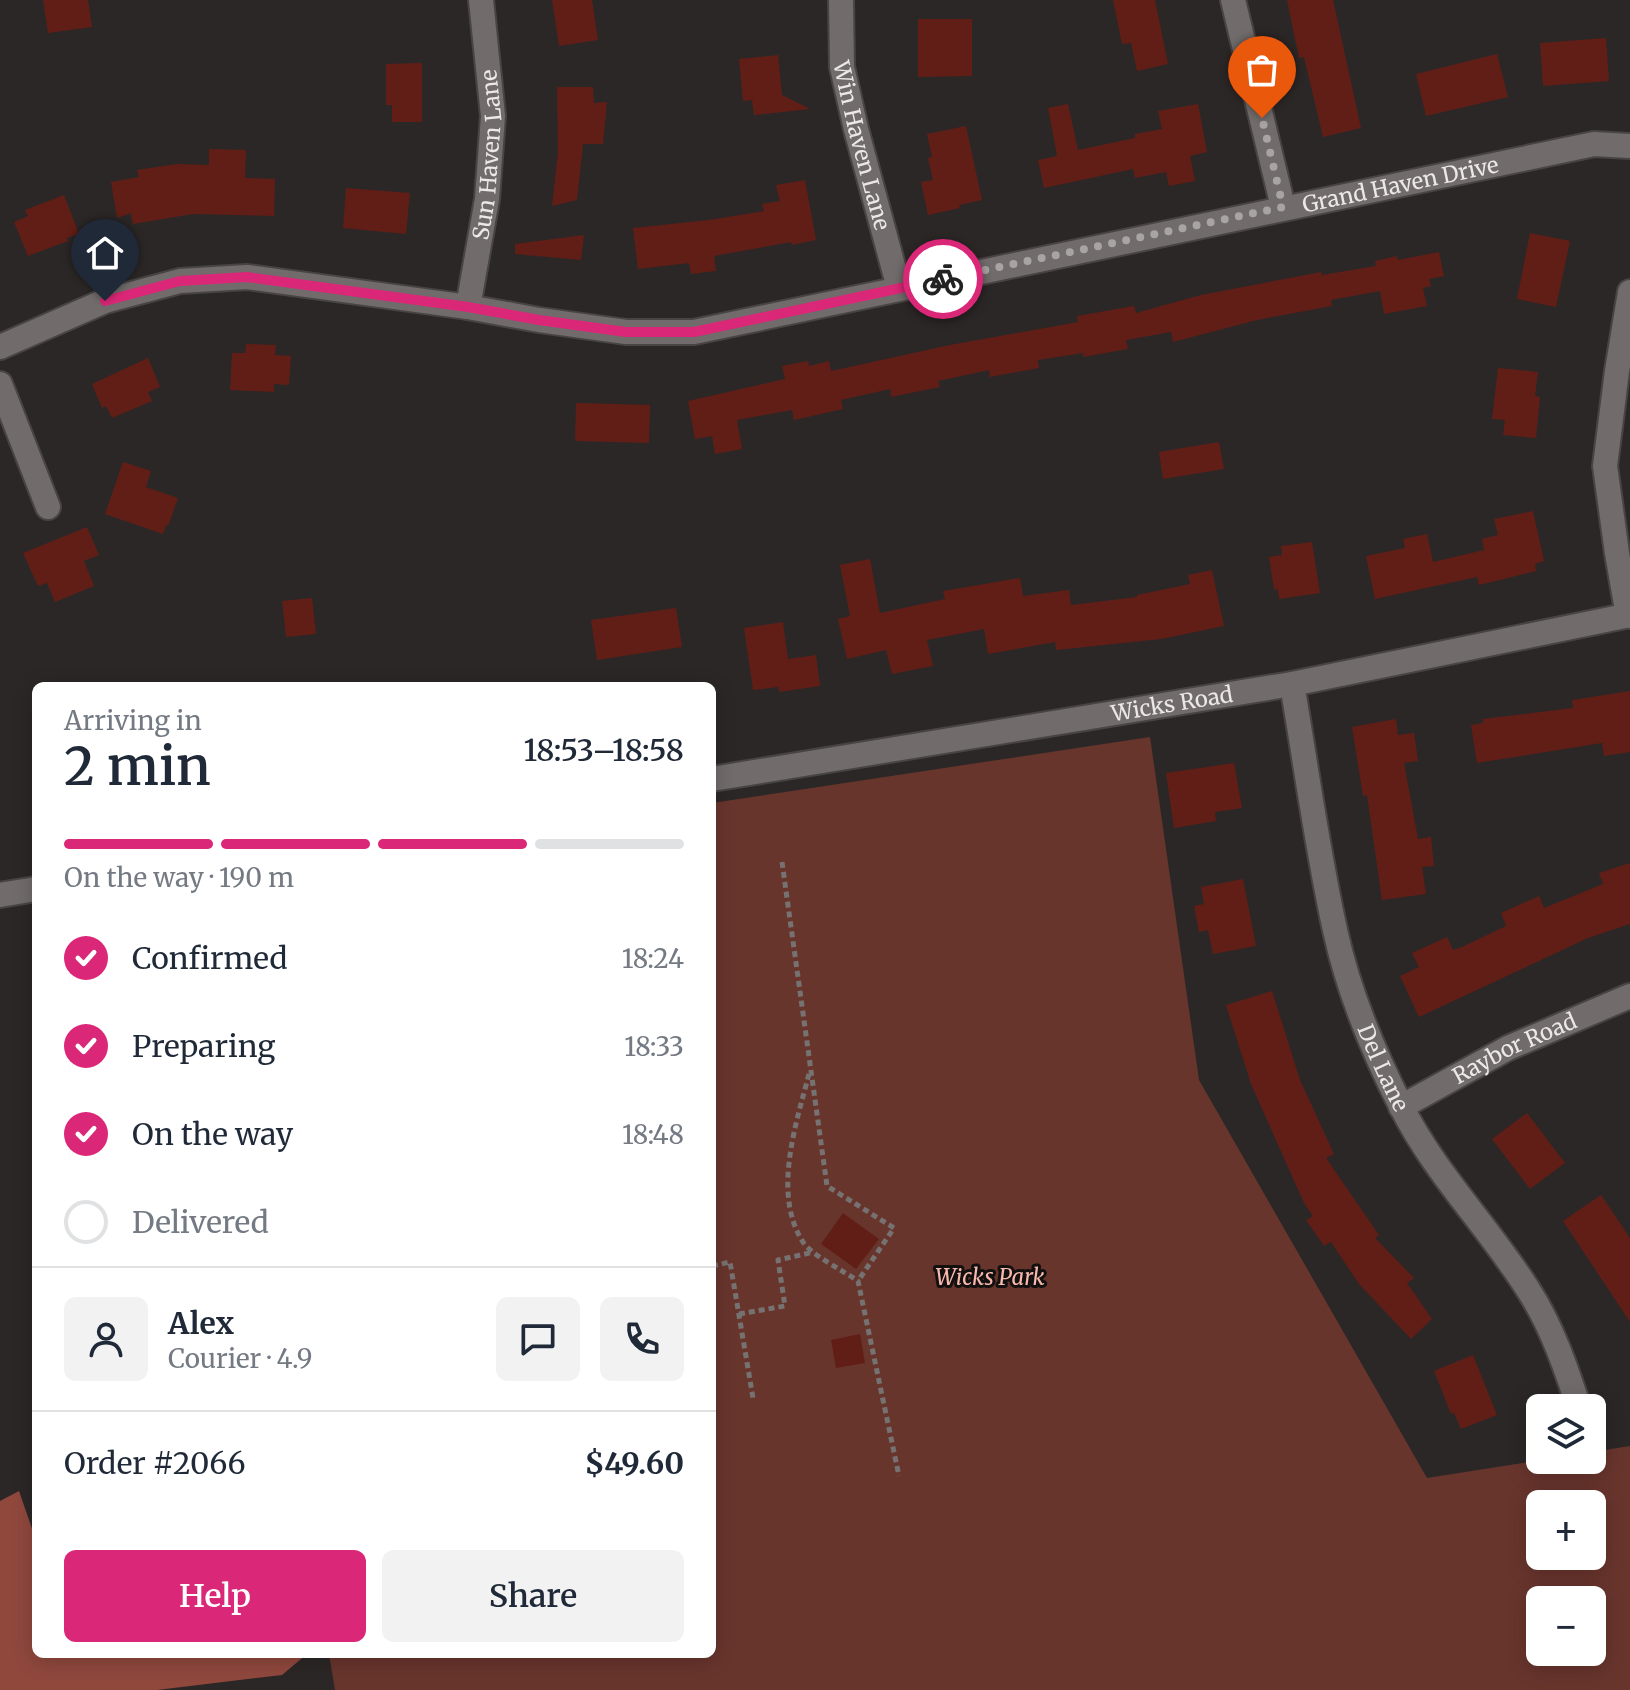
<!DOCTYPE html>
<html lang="en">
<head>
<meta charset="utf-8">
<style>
	body { margin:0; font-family:Merriweather,serif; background:#f2f2f3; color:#1f2937; height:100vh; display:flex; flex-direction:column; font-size:30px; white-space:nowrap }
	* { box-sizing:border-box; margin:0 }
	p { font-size:26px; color:#747a83 }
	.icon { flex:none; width:44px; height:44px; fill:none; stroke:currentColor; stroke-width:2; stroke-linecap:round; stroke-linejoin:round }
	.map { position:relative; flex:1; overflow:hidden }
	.details { position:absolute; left:32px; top:682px; width:684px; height:976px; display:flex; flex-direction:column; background:#fff; border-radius:12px; box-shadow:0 4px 20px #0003 }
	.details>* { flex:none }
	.tools { position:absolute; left:1526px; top:1394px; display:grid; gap:16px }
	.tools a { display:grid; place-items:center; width:80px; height:80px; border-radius:12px; background:#fff; box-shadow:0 4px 20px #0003; font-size:40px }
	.pin { position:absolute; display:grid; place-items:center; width:68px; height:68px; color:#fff; margin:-82px -34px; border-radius:50% 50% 50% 0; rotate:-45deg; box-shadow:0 0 8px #0007 }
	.pin .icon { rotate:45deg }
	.courier { position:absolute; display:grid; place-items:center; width:80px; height:80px; margin:-40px; border:6px solid #db2777; border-radius:50%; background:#fff; color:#222; box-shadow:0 2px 10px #0007 }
	.overview em { font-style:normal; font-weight:600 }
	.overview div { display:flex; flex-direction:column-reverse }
	.overview { display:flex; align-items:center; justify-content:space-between; height:136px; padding:0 32px }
	h1 { font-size:52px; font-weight:600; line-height:60px }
	.bar { display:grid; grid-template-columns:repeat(4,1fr); gap:12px 8px; align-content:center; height:96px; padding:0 32px }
	.bar i { height:10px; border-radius:6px; background:#e0e1e3 }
	.bar .current { background:#db2777 }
	.bar p { grid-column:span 4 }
	.line { display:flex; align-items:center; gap:20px; padding:0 32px; border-top:2px solid #e0e1e3 }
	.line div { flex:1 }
	.round { display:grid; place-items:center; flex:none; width:84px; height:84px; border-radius:12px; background:#f2f2f3 }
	ol { padding:0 32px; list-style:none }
	li { display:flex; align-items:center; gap:24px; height:88px }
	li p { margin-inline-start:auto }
	li .icon { padding:8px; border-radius:50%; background:#db2777; color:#fff; stroke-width:4 }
	li:last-child { color:#747a83 }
	li i { width:44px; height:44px; border:4px solid #e0e1e3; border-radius:50% }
	.button { display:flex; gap:16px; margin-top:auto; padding:16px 32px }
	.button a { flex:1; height:92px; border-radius:12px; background:#db2777; color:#fff; font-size:32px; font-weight:600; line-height:92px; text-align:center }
	.button a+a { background:#f2f2f3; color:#1f2937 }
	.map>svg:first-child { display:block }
</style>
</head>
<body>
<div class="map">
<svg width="1630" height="1690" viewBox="0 0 1630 1690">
	<rect width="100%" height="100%" fill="#2c2727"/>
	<path fill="#68352d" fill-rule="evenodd" d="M1150,737L1199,1080L1427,1478L1542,1460H1592V1452L1630,1446V1690H335L329,1654H712V803ZM1540,1504H1592V1556H1540ZM1540,1600H1592V1652H1540Z"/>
	<path fill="#90483d" d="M19,1491L36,1540V1654H307L282,1675L157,1690H0V1501Z"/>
	<g fill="#611e16">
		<path d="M43,0H88L92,27L48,33Z"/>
		<path d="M552,0H592L598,40L559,46Z"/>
		<path d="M1113,0H1155L1168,64L1137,71L1131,43L1122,44Z"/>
		<path d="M1287,0H1333L1361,128L1323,137L1304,57L1299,58Z"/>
		<path d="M918,19H972V76L918,77Z"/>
		<path d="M1606,38L1609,81L1543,86L1540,43Z"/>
		<path d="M1497,54L1508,97L1426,116L1416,74Z"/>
		<path d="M778,55L782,95L810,109L754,115L752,100L743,101L739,59Z"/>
		<path d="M422,63V122H392V105H386V64Z"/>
		<path d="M557,87H593L594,103L607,102L603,144H583L577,200L552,206L558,152Z"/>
		<path d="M1068,104L1078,150L1135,138V134L1162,129L1158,111L1198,104L1207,152L1190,156L1195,181L1169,186L1166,172L1135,178L1133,169L1044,188L1038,160L1057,156L1048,108Z"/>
		<path d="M966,126L982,200L959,205L960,208L928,215L921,182L933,180L928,158L932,157L927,134Z"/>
		<path d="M209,149L246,150L245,178L275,179L274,216L193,214L133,224L131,213L117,218L111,182L139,177L137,170L177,164L209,165Z"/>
		<path d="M805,180L816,240L792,245L791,242L714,256L716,271L691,274L689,263L638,269L633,228L709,220L764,211L762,204L780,201L776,185Z"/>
		<path d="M346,188L410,193L406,234L343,228Z"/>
		<path d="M64,195L79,234L67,238L68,241L28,256L14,222L28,216L25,210Z"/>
		<path d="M1530,233L1570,241L1556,307L1517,299Z"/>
		<path d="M584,235L581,260L515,254V244Z"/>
		<path d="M1439,252L1444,276L1429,279L1431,286L1423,288L1427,306L1384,314L1380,291L1331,300L1332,306L1257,320L1173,342L1171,332L1126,340L1128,349L1083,357V353L1038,360L1039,368L990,377L989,370L938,381L940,387L891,397L890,389L841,400L843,409L794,420L792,410L737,420L742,449L715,454L712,436L695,439L688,401L785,379L782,366L808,361L809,366L829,361L831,371L950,345L1078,322L1077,316L1134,306L1136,313L1201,295L1321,272L1322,275L1376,266L1375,261L1397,256L1398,260Z"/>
		<path d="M246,344L276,345L275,355L291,356L289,385L274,384V392L230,390L232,353H245Z"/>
		<path d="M148,358L160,387L148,392L152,401L112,418L106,406L102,408L92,384Z"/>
		<path d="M1498,368L1538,372L1535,396L1540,397L1536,438L1503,435L1505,420L1492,419Z"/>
		<path d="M576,403L650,405L649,443L575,441Z"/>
		<path d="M1219,442L1224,469L1163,479L1159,452Z"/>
		<path d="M123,462L151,471L146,487L178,498L168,526L166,525L163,534L105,514Z"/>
		<path d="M1533,511L1544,561L1535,564L1536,571L1479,585L1477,577L1375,599L1366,556L1405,548L1403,539L1427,534L1433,562L1484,550L1482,539L1498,535L1494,519Z"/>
		<path d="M87,527L99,555L84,561L94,586L55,602L47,583L38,586L23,553Z"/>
		<path d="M1312,542L1320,593L1279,599L1278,589L1274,590L1269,557L1282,555L1281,546Z"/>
		<path d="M870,559L880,613L945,599L943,591L1020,578L1023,596L1069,590L1071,605L1137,597V595L1190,584L1188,575L1212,570L1224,626L1161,639L1056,650L1055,642L988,654L984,629L927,640L933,666L892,674L886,650L847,659L838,619L850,616L840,565Z"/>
		<path d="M312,598L316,634L286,637L282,601Z"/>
		<path d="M676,608L682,647L597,660L591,620Z"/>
		<path d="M783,622L788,659L816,655L820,686L779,692L778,687L753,690L744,628Z"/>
		<path d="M1630,691V752L1604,756L1602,743L1477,763L1471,725L1483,723V719L1573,708L1572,700Z"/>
		<path d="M1396,719L1398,735L1414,733L1418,761L1404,763L1418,839L1431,837L1434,866L1422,867L1426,894L1382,900L1367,795L1363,796L1352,727Z"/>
		<path d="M1234,763L1242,808L1215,812L1216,821L1174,828L1166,773Z"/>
		<path d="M1630,863V924L1588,938L1419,1017L1400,976L1419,967L1412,953L1447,937L1453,950L1462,947L1506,926L1501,913L1539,896L1544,908L1603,884L1599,873Z"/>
		<path d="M1243,879L1256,946L1213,954L1208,930L1199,932L1194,906L1204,904L1201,887Z"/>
		<path d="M1272,991L1300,1080L1334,1154L1326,1158L1379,1235L1375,1238L1414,1278L1407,1283L1432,1319L1411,1339L1359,1284L1331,1242L1324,1246L1306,1220L1313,1216L1304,1203L1251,1084L1226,1005Z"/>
		<path d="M1527,1113L1565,1163L1530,1189L1492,1139Z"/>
		<path d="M1601,1195L1630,1238V1322L1563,1221Z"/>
		<path d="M843,1213L879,1239L856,1269L821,1244Z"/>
		<path d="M860,1334L865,1363L836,1368L831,1340Z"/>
		<path d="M1473,1355L1497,1415L1461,1429L1454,1413L1451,1414L1434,1371Z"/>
	</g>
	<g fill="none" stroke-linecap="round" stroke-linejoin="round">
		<defs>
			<g id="minor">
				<path id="s1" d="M841,0L842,67L856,129L899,288"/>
				<path d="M1233,0L1283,207"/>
				<path id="s2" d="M468,307L487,199L493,116L481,0"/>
				<path id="s3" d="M0,347L105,301L180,281L247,277L468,307L539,320L626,332H694L1594,144L1630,146"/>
				<path d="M0,384L48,507"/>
				<path d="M1628,616L1617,553L1605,466L1617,371L1630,292"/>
				<path id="s4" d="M1292,684C1306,765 1317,849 1335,930C1348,990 1373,1051 1401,1106C1435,1174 1489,1227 1529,1291C1552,1327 1566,1368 1579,1408"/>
				<path id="s5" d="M712,779L1292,684L1630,615"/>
				<path d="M0,895L36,889"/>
				<path id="s6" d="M1401,1107L1508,1048L1630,996"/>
			</g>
		</defs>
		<use href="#minor" stroke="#484444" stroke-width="28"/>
		<g stroke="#767271" stroke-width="5" stroke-dasharray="6 4" stroke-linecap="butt">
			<path d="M782,862L827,1186L894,1228L858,1281"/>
			<path d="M809,1074C796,1124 772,1194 803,1242C811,1255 844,1271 858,1281L899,1476"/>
			<path d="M712,1266L730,1262L753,1398"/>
			<path d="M739,1314L785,1306L778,1260L814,1252"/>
		</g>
		<use href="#minor" stroke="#716c6b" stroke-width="24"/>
	</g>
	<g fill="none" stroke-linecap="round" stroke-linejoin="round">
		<path stroke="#a8a4a4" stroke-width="8" stroke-dasharray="0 14.4" d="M943,279L1283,207L1262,118"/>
		<path stroke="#db2777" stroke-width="10" d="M105,301L180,281L247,277L468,307L539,320L626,332H694L943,279"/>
	</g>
	<g text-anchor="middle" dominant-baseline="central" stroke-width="6" stroke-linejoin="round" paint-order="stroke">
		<g font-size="22" fill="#ebe8e7" stroke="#131110">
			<text stroke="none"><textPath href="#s1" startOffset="148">Win Haven Lane</textPath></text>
			<text stroke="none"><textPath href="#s2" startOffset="154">Sun Haven Lane</textPath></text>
			<text stroke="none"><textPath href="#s3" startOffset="1432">Grand Haven Drive</textPath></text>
			<text stroke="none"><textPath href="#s5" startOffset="466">Wicks Road</textPath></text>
			<text stroke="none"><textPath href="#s6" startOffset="128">Raybor Road</textPath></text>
			<text stroke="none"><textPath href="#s4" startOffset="396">Del Lane</textPath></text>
		</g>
		<g font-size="22" font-style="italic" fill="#fab9ae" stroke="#131110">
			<text x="990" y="1277">Wicks Park</text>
		</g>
	</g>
</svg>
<div class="tools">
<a><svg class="icon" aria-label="layers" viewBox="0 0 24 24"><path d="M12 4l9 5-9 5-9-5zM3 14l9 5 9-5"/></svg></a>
<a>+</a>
<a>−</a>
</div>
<div class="pin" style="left:1262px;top:118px;background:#ea580c"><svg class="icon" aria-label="bag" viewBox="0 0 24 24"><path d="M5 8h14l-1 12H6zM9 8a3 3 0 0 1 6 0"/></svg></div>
<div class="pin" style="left:105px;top:301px;background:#1f2937"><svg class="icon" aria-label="home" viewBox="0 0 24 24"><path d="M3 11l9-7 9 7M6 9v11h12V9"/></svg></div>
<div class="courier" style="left:943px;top:279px"><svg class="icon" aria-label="bike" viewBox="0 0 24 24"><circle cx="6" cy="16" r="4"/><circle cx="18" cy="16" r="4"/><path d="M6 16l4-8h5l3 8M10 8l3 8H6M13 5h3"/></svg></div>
<section class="details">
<div class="overview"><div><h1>2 min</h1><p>Arriving in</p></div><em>18:53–18:58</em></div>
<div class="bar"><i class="current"></i><i class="current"></i><i class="current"></i><i></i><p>On the way · 190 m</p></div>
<ol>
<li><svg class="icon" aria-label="check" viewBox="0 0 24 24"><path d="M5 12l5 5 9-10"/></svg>Confirmed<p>18:24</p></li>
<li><svg class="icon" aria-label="check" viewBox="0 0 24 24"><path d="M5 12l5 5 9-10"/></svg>Preparing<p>18:33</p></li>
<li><svg class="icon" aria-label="check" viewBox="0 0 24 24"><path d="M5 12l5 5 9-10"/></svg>On the way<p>18:48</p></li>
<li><i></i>Delivered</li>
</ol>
<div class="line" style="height:144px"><a class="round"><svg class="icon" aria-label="person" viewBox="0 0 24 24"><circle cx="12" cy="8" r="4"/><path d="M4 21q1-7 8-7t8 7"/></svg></a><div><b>Alex</b><p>Courier · 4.9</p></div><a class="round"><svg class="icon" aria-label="chat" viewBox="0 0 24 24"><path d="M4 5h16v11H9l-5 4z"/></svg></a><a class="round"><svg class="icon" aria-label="phone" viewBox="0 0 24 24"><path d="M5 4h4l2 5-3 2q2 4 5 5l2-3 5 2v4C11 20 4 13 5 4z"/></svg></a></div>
<div class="line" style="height:104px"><div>Order #2066</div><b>$49.60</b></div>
<div class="button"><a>Help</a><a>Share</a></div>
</section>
</div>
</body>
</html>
